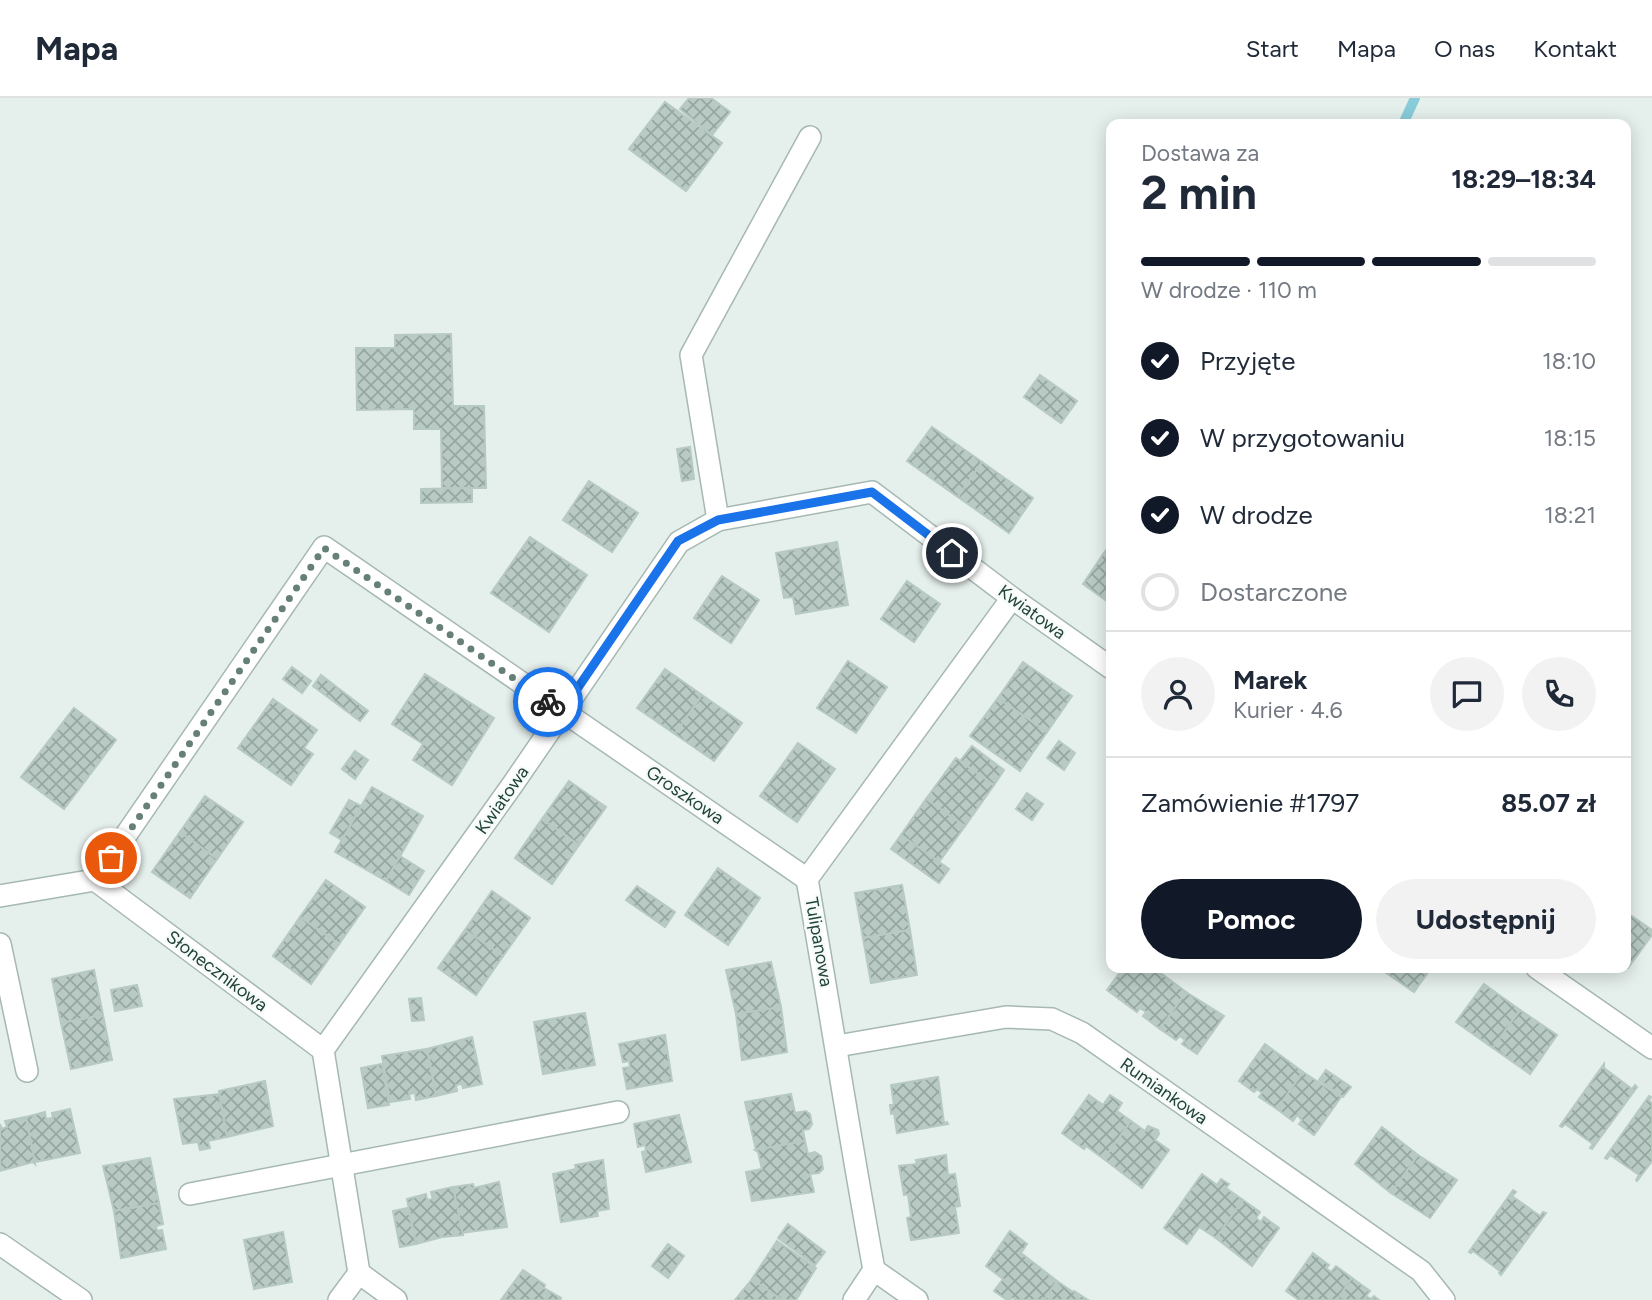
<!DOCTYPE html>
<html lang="pl">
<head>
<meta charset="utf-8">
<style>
	body { margin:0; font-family:Figtree,sans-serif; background:#f2f2f3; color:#1f2937; height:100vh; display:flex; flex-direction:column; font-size:26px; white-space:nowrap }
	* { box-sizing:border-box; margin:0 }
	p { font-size:23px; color:#747a83 }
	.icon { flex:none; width:38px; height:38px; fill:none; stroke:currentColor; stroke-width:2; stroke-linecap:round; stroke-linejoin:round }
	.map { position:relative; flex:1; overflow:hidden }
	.drawer { position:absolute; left:1106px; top:21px; width:525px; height:854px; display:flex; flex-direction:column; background:#fff; border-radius:14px; box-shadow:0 4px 18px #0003 }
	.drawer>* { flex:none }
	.pin { position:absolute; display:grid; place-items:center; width:60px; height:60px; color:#fff; margin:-30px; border:4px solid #fff; border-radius:50%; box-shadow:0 2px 7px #0007 }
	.courier { position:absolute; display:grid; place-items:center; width:70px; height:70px; margin:-35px; border:5px solid #1a73e8; border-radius:50%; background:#fff; color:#222; box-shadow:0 2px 9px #0007 }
	.headline em { font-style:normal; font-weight:700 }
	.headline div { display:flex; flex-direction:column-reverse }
	.headline { display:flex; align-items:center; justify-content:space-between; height:119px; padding:0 35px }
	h1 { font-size:46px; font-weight:700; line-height:52px }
	.bar { display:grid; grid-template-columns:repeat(4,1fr); gap:10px 7px; align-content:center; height:84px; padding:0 35px }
	.bar i { height:9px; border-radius:5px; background:#e0e1e3 }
	.bar .selected { background:#111827 }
	.bar p { grid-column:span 4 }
	.line { display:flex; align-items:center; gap:18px; padding:0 35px; border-top:2px solid #e0e1e3 }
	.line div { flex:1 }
	.round { display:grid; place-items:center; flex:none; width:74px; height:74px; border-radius:37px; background:#f2f2f3 }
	ol { padding:0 35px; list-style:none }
	li { display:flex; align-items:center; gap:21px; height:77px }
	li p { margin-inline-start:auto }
	li .icon { padding:7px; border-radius:50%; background:#111827; color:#fff; stroke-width:4 }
	li:last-child { color:#747a83 }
	li i { width:38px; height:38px; border:4px solid #e0e1e3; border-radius:50% }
	.button { display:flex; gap:14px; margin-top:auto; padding:14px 35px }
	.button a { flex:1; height:80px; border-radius:42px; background:#111827; color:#fff; font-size:28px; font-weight:700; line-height:80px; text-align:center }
	.button a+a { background:#f2f2f3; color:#1f2937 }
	header { display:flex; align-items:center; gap:42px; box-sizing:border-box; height:98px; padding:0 35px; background:#fff; border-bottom:2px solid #e0e1e3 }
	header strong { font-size:33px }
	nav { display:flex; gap:38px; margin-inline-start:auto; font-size:24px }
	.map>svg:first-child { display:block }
</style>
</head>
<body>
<header>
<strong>Mapa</strong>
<nav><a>Start</a><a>Mapa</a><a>O nas</a><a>Kontakt</a></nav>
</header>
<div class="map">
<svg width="1652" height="1202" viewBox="0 0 1652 1202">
	<defs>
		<pattern id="building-cross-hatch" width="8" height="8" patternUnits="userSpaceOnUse" patternTransform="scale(1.75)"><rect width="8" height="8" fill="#b9cac4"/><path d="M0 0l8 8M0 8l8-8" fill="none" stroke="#96a6a0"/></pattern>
	</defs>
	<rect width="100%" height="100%" fill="#e5efeb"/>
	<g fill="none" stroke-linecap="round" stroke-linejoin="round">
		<path stroke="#88cbd9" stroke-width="10" d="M1403,26L1415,0"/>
	</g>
	<g fill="url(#building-cross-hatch)" stroke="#b6cac2" stroke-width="2">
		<path d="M689,0H711L730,14L712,37L680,11Z"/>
		<path d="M665,4L722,45L686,93L629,51Z"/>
		<path d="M451,236L453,308H484L486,390H442L441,331H414V311L357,312L356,250H395V237Z"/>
		<path d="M1040,277L1077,303L1061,325L1024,299Z"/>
		<path d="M932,329L982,364L958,399L907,363Z"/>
		<path d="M690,349L694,381L682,383L677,351Z"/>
		<path d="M982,364L1033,400L1009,435L958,399Z"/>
		<path d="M589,383L638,415L612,454L563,422Z"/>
		<path d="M472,390V404L421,405V391Z"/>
		<path d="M530,439L587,477L549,534L491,495Z"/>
		<path d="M837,444L848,507L796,516L793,499L784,500L776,455Z"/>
		<path d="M1108,449L1111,452V506L1083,486Z"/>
		<path d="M722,478L759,502L731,545L694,520Z"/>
		<path d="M907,483L940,506L914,544L881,521Z"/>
		<path d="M848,563L887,589L856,635L817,610Z"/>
		<path d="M1023,564L1072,598L1047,634L998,600Z"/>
		<path d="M292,569L311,583L302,595L283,581Z"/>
		<path d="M665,571L702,597L675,636L637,610Z"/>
		<path d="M425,576L494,620L452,687L413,662L423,646L392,626Z"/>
		<path d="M321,577L368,613L360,623L313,588Z"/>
		<path d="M702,597L742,625L714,663L675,636Z"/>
		<path d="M998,600L1047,634L1020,673L970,638Z"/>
		<path d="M273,601L317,632L304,650L313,656L291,687L238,650Z"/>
		<path d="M74,610L116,642L64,711L21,679Z"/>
		<path d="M1059,643L1075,655L1064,672L1047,660Z"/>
		<path d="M798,645L835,671L797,724L760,698Z"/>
		<path d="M972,648L1004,672L994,687L960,663Z"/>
		<path d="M355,653L368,662L355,681L342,671Z"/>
		<path d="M956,660L994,687L965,728L926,701Z"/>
		<path d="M569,683L606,709L579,747L542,721Z"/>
		<path d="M372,689L423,718L386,783L335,754Z"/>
		<path d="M1027,695L1043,706L1032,722L1016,711Z"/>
		<path d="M205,698L243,724L217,761L180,734Z"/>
		<path d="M926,701L965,728L939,764L901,737Z"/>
		<path d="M349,702L361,708L342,742L330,735Z"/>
		<path d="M542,721L579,747L552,786L515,760Z"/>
		<path d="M180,734L217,761L190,800L152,774Z"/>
		<path d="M901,737L949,771L939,785L891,751Z"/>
		<path d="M400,758L424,773L409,797L386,783Z"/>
		<path d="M718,770L760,800L728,847L685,817Z"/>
		<path d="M326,782L365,809L339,846L300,819Z"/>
		<path d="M902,787L910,832L863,840L855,795Z"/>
		<path d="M637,788L675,814L665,829L626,802Z"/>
		<path d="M492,793L530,820L503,858L465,832Z"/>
		<path d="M1626,814L1652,832V837L1628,870L1626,869Z"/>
		<path d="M300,819L339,846L311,886L273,858Z"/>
		<path d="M465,832L503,858L476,897L438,870Z"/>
		<path d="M910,832L917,877L871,885L863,840Z"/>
		<path d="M771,864L781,909L736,916L726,872Z"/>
		<path d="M1123,870H1154L1186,894L1160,931L1143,918L1146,914L1140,910L1137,914L1107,892Z"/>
		<path d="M1379,870H1431L1414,894Z"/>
		<path d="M94,872L103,917L61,925L52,881Z"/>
		<path d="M1484,886L1520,912L1493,950L1456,924Z"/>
		<path d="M137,887L142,908L115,913L111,892Z"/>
		<path d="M1186,894L1224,918L1197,956L1182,946L1185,942L1180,938L1176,942L1160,931Z"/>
		<path d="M421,900L424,922L412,923L409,901Z"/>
		<path d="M781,909L787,954L742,962L736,916Z"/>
		<path d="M1520,912L1557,937L1530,976L1493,950Z"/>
		<path d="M585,915L595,967L543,976L534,924Z"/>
		<path d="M103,917L112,962L71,971L61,925Z"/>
		<path d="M665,937L672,983L627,991L623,970L630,969L629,963L623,964L619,946Z"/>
		<path d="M472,939L482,986L463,990L462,986L456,987L457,993L436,998L427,951Z"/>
		<path d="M1265,946L1303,974L1277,1011L1259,999L1262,995L1257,991L1254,994L1239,983Z"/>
		<path d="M427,951L436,998L416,1002L415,995L409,996L410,1001L390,1004L382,958Z"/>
		<path d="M382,966L389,1007L368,1010L361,970Z"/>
		<path d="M1604,966V970L1632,991L1635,987L1637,989L1592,1051L1590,1050L1593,1046L1565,1026L1562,1029L1560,1028Z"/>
		<path d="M1326,972L1351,989L1343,999L1319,982Z"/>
		<path d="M1303,974L1341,999L1314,1037L1299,1026L1302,1022L1297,1017L1293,1023L1277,1011Z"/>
		<path d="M938,979L944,1025L947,1024L948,1026L897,1035L894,1015L891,1016L890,1007H894L891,987Z"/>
		<path d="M265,983L273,1028L227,1039L219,993Z"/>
		<path d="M219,996L227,1039L208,1043L210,1050L200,1052L198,1044L183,1046L174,1001Z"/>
		<path d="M791,996L795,1015L806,1013L810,1016L812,1026L809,1031L803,1032L805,1043L756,1052L745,1004Z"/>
		<path d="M1089,997L1103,1007L1110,997L1122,1005L1117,1013L1131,1023L1104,1061L1086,1048L1084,1051L1062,1035Z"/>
		<path d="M1649,998L1651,999L1649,1003L1652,1005V1063L1637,1083L1636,1082L1639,1077L1610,1057L1607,1061L1605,1060Z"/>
		<path d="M70,1011L80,1055L35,1064L26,1019L45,1014L46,1021L53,1020L52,1015Z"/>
		<path d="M679,1017L691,1064L646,1074L642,1054L646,1053L645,1047L638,1049L634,1026Z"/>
		<path d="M26,1019L35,1066L33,1064L0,1073V1026L2,1031L7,1029L5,1023Z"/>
		<path d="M1131,1023L1145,1033L1148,1028L1158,1032L1159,1036L1155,1042L1169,1052L1142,1090L1104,1061Z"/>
		<path d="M1382,1029L1418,1057L1391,1095L1355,1066Z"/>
		<path d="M805,1043L808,1056L815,1054L821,1058L823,1071L819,1075L810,1076L814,1094L752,1103L746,1074L762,1071L758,1054L755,1052Z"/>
		<path d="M946,1057L948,1077L955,1076L960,1108L955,1109L959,1135L911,1142L907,1120L911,1119L908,1096L904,1097L899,1068L917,1066L916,1062Z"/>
		<path d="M1418,1057L1457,1082L1430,1120L1391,1095Z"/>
		<path d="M150,1060L159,1105L114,1113L103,1068Z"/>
		<path d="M603,1062L609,1111L597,1113L598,1118L561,1124L553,1076L576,1071L575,1067Z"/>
		<path d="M1202,1076L1217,1087L1221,1081L1229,1086L1226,1090L1243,1102L1216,1140L1199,1129L1187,1146L1164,1130Z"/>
		<path d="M499,1084L507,1129L462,1135L453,1089L473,1086L474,1090Z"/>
		<path d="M453,1089L463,1137L442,1139L416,1146L407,1101L426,1096L427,1102L433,1101L431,1094Z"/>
		<path d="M1513,1092L1516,1094L1512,1098L1540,1118L1543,1114L1546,1115L1501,1177L1499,1175L1500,1173L1473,1153L1471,1155L1469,1154Z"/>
		<path d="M1243,1102L1260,1114L1256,1120L1261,1124L1264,1119L1279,1130L1252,1168L1216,1140Z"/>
		<path d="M159,1105L163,1126L156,1128L157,1133L162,1132L166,1151L121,1160L114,1113Z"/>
		<path d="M408,1110L416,1146L400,1149L393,1113Z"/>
		<path d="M788,1126L825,1154L815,1167L778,1140Z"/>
		<path d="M1010,1133L1027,1146L1021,1155L1057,1183L1044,1202H1016L1013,1200L1007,1202L994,1193L1003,1181L986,1168Z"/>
		<path d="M283,1134L292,1184L254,1191L244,1142Z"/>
		<path d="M777,1143L816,1170L796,1202H782L752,1181Z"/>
		<path d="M668,1146L684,1158L668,1180L652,1168Z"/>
		<path d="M1313,1155L1329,1167L1326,1170L1331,1174L1336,1168L1352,1180L1337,1202H1299L1286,1193Z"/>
		<path d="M523,1172L545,1187L544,1190L561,1200L560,1202H501Z"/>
		<path d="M1352,1180L1370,1193L1366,1198L1371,1201L1374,1198L1379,1202H1337Z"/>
		<path d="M752,1181L782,1202H735Z"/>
		<path d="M1057,1183L1073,1194L1074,1193L1088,1202H1044Z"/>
	</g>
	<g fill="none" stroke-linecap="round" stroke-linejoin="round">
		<defs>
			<g id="minor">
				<path d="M718,422L691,257L810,39"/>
				<path d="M95,782L324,449L807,781"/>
				<path d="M0,798L95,782L323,952L359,1175L339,1202"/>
				<path d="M0,846L27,973"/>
				<path d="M1537,870L1652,950"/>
				<path d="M837,948L1006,919L1052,921L1082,935L1421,1173L1444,1202"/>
				<path d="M323,952L513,686L679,444L718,422L872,394L1012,500L1111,570"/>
				<path d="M190,1096L618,1014"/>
				<path d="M0,1146L81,1202"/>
				<path d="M874,1172L917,1202"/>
				<path d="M359,1175L396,1202"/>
				<path d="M854,1202L874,1172C850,1042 830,911 807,781L1012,500"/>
			</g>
		</defs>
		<use href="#minor" stroke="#a6b8b3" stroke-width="24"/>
		<use href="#minor" stroke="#fff" stroke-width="21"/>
	</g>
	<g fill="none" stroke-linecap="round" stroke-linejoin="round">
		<path stroke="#667f79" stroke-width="7" stroke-dasharray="0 12.6" d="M111,760L324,450L548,604"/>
		<path stroke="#1a73e8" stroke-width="9" d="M548,604L562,613L678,443L718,422L872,394L952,455"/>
	</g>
	<g text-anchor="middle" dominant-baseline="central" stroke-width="5" stroke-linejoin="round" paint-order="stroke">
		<g font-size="18" fill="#21433b" stroke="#f6fbf8">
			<text transform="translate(1032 514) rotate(36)">Kwiatowa</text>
			<text transform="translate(685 697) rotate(34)">Groszkowa</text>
			<text transform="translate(502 702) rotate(-55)">Kwiatowa</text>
			<text transform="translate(819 844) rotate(80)">Tulipanowa</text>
			<text transform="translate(217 873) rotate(37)">Słonecznikowa</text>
			<text transform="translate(1164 993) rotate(35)">Rumiankowa</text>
		</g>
	</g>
</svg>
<div class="pin" style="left:111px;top:760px;background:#ea580c"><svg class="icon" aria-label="bag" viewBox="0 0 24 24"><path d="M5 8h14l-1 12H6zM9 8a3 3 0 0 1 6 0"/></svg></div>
<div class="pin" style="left:952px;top:455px;background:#1f2937"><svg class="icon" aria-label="home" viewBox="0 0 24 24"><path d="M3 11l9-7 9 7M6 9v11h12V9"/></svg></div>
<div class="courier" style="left:548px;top:604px"><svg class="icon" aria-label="bike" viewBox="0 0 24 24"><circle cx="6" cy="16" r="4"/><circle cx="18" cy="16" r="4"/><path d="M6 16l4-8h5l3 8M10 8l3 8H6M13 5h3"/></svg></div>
<section class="drawer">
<div class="headline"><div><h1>2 min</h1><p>Dostawa za</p></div><em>18:29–18:34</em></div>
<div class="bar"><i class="selected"></i><i class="selected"></i><i class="selected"></i><i></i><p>W drodze · 110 m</p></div>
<ol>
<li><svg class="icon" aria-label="check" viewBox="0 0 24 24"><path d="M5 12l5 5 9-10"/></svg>Przyjęte<p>18:10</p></li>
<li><svg class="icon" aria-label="check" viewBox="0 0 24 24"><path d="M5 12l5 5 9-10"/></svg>W przygotowaniu<p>18:15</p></li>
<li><svg class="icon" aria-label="check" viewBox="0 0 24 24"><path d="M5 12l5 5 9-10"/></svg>W drodze<p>18:21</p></li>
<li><i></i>Dostarczone</li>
</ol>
<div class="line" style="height:126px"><a class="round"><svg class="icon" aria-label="person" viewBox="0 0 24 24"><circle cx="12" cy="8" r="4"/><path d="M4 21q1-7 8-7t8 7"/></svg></a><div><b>Marek</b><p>Kurier · 4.6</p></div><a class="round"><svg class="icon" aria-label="chat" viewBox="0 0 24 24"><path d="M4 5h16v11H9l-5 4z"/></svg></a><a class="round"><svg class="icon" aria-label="phone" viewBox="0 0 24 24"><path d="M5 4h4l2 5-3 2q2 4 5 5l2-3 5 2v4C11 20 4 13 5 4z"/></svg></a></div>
<div class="line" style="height:91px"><div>Zamówienie #1797</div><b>85.07 zł</b></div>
<div class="button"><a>Pomoc</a><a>Udostępnij</a></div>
</section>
</div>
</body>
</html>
